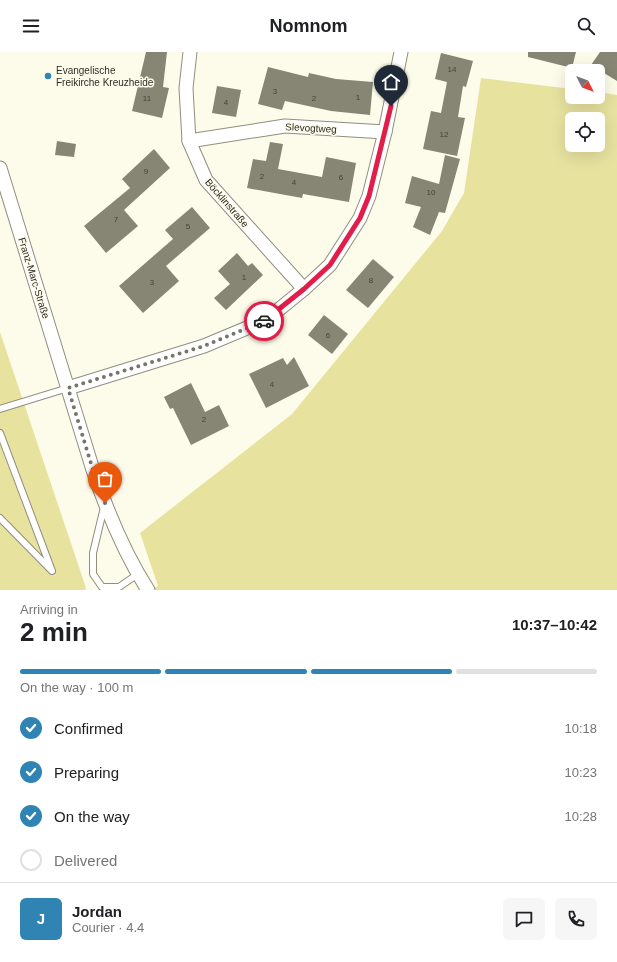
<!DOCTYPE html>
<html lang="en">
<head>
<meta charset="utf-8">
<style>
	body { margin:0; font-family:Arial,sans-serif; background:#f6f6f6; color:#202124; height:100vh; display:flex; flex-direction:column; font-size:15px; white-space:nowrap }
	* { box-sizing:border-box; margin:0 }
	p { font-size:13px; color:#757577 }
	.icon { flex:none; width:22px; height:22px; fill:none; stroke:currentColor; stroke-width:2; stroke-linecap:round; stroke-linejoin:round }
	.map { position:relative; height:538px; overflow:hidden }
	.sheet { display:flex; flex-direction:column; background:#fff; flex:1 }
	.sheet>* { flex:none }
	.needle { width:26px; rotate:132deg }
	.buttons { position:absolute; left:565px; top:12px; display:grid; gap:8px }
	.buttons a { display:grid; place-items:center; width:40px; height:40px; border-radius:6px; background:#fff; box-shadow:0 4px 16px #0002; font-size:20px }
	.pin { position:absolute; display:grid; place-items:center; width:34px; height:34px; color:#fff; margin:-41px -17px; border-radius:50% 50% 50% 0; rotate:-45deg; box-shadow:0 0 4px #0007 }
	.pin .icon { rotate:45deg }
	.courier { position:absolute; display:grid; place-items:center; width:40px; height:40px; margin:-20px; border:3px solid #e11d48; border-radius:50%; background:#fff; color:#222; box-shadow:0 1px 5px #0007 }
	.headline em { font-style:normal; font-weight:600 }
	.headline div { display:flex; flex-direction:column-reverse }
	.headline { display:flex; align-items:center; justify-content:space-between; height:68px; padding:0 20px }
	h1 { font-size:26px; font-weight:600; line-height:30px }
	.bar { display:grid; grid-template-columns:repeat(4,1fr); gap:6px 4px; align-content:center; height:48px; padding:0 20px }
	.bar i { height:5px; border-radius:3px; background:#e0e0e0 }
	.bar .active { background:#2f84b4 }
	.bar p { grid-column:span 4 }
	.line { display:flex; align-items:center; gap:10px; padding:0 20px; border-top:1px solid #e0e0e0 }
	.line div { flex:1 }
	.round { display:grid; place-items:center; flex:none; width:42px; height:42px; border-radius:6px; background:#f6f6f6 }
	ol { padding:0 20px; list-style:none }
	li { display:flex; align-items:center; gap:12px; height:44px }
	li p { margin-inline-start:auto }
	li .icon { padding:4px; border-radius:50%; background:#2f84b4; color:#fff; stroke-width:4 }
	li:last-child { color:#757577 }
	li i { width:22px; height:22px; border:2px solid #e0e0e0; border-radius:50% }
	header { display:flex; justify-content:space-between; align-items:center; height:52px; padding:0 20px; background:#fff; font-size:18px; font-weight:600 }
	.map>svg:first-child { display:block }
</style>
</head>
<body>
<header><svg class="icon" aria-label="menu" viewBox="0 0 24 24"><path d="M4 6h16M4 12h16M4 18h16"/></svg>Nomnom<svg class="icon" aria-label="search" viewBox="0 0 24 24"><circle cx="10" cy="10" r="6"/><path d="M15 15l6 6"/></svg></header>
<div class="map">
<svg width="617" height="538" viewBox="0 0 617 538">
	<rect width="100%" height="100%" fill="#fdfcea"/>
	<g fill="#e8e29f" fill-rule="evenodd">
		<path d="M481,26L572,37V45H598V40L617,43V538H148L158,534L140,481L292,362L442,179L464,141ZM572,67H598V93H572Z"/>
		<path d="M0,280L86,536L85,538H0Z"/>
	</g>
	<g fill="#878675">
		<path d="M146,0H167L163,35L169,36L162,66L132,59Z"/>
		<path d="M528,0H576L572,16L528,5Z"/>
		<path d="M600,0H617V29L591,13Z"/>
		<path d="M441,1L473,9L466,35L463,34L458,65L465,66L457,104L423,97L431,59L441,61L447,30L435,27Z"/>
		<path d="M268,15L308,25L309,21L336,27L373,30L370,63L331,59L285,49L282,58L258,52Z"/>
		<path d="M217,34L241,38L236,65L212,61Z"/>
		<path d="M57,89L76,92L74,105L55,103Z"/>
		<path d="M270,90L283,92L278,117L322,125L326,105L356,111L349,150L303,142L302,146L247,136L253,107L266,109Z"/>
		<path d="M154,97L170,116L124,158L138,174L106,201L84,174L130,136L122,127Z"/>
		<path d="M445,103L460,107L445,161L439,160L430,183L413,175L421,155L405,151L412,124L439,132Z"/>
		<path d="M192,155L210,176L166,214L179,229L143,261L119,234L173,187L165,178Z"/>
		<path d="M237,201L248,214L252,211L263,223L226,258L214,246L230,232L218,219Z"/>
		<path d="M373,207L394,225L368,256L346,238Z"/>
		<path d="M324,263L348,282L332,302L308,283Z"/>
		<path d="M294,305L309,334L266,356L249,322L283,306L287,313Z"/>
		<path d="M191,331L205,360L219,353L229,374L191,393L173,356L170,357L164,345Z"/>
	</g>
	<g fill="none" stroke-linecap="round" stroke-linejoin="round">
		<defs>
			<g id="lane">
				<path d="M0,357L68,336"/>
				<path d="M0,381L52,519L0,466"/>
				<path d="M104,455L93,501V522L102,535H119L138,522"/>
			</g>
			<g id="street">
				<path d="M190,0L186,36L189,89L206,128L304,237"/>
				<path d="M189,89L285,74L385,80"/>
				<path d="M0,116L93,418C107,459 124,501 148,538"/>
				<path d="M68,336L204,294L266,268L304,237L330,213L360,166L369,144L385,80L401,0"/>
			</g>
		</defs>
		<use href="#lane" stroke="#908e7e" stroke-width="8"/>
		<use href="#street" stroke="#908e7e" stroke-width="15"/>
		<use href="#lane" stroke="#fff" stroke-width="6"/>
		<use href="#street" stroke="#fff" stroke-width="13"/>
	</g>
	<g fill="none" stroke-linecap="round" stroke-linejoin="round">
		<path stroke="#76756b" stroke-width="4" stroke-dasharray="0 7.2" d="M105,451L93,418L68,336L204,294L264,269"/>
		<path stroke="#e11d48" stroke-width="5" d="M264,269L304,237L330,213L360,166L369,144L391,54"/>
	</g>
	<circle fill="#2f84b4" stroke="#fdfcea" stroke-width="1.5" cx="48" cy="24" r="4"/>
	<g text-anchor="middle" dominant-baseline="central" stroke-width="3" stroke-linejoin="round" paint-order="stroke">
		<g font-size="8" fill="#44433a">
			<text x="452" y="17">14</text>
			<text x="275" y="39">3</text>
			<text x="358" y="45">1</text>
			<text x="147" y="46">11</text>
			<text x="314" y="46">2</text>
			<text x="226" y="50">4</text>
			<text x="444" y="82">12</text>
			<text x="146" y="119">9</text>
			<text x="262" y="124">2</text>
			<text x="341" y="125">6</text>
			<text x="294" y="130">4</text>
			<text x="431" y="140">10</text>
			<text x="116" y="167">7</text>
			<text x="188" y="174">5</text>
			<text x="244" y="225">1</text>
			<text x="371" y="228">8</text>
			<text x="152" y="230">3</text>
			<text x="328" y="283">6</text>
			<text x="272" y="332">4</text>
			<text x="204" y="367">2</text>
		</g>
		<g font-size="10" fill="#2d2d26" stroke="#fdfcea" text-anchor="start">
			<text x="56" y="18">Evangelische<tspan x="56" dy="12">Freikirche Kreuzheide</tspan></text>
		</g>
		<g font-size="10" fill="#2d2d26" stroke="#fdfcea">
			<text transform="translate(311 76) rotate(3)">Slevogtweg</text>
			<text transform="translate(227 151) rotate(49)">Böcklinstraße</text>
			<text transform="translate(34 226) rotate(73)">Franz-Marc-Straße</text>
		</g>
	</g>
</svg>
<div class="buttons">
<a><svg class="needle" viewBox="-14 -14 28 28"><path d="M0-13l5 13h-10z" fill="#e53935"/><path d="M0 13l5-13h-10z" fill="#757577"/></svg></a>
<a><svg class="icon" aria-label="locate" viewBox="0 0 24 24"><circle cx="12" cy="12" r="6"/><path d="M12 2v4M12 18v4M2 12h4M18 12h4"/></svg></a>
</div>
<div class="pin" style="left:105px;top:451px;background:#ea580c"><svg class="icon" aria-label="bag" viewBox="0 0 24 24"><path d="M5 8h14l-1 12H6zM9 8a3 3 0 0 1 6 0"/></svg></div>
<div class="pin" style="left:391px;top:54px;background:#1f2937"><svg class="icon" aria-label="home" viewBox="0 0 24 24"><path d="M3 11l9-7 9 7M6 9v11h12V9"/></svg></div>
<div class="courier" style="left:264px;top:269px"><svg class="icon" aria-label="car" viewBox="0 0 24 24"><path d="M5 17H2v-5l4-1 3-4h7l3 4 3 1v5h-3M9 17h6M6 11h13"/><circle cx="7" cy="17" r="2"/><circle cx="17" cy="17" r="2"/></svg></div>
</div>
<section class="sheet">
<div class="headline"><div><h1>2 min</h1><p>Arriving in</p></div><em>10:37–10:42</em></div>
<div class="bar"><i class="active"></i><i class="active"></i><i class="active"></i><i></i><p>On the way · 100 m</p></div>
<ol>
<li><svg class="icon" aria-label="check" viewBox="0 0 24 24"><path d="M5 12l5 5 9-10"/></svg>Confirmed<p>10:18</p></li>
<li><svg class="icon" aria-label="check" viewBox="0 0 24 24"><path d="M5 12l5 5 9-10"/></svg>Preparing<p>10:23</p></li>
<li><svg class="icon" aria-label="check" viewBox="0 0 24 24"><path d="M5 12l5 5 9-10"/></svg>On the way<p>10:28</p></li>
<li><i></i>Delivered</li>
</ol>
<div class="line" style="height:72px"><b class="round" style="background:#2f84b4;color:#fff">J</b><div><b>Jordan</b><p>Courier · 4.4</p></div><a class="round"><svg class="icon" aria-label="chat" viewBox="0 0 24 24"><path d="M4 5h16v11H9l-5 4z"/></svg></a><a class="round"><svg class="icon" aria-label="phone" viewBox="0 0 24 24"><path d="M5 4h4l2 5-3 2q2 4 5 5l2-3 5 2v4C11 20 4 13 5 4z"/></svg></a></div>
</section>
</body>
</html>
